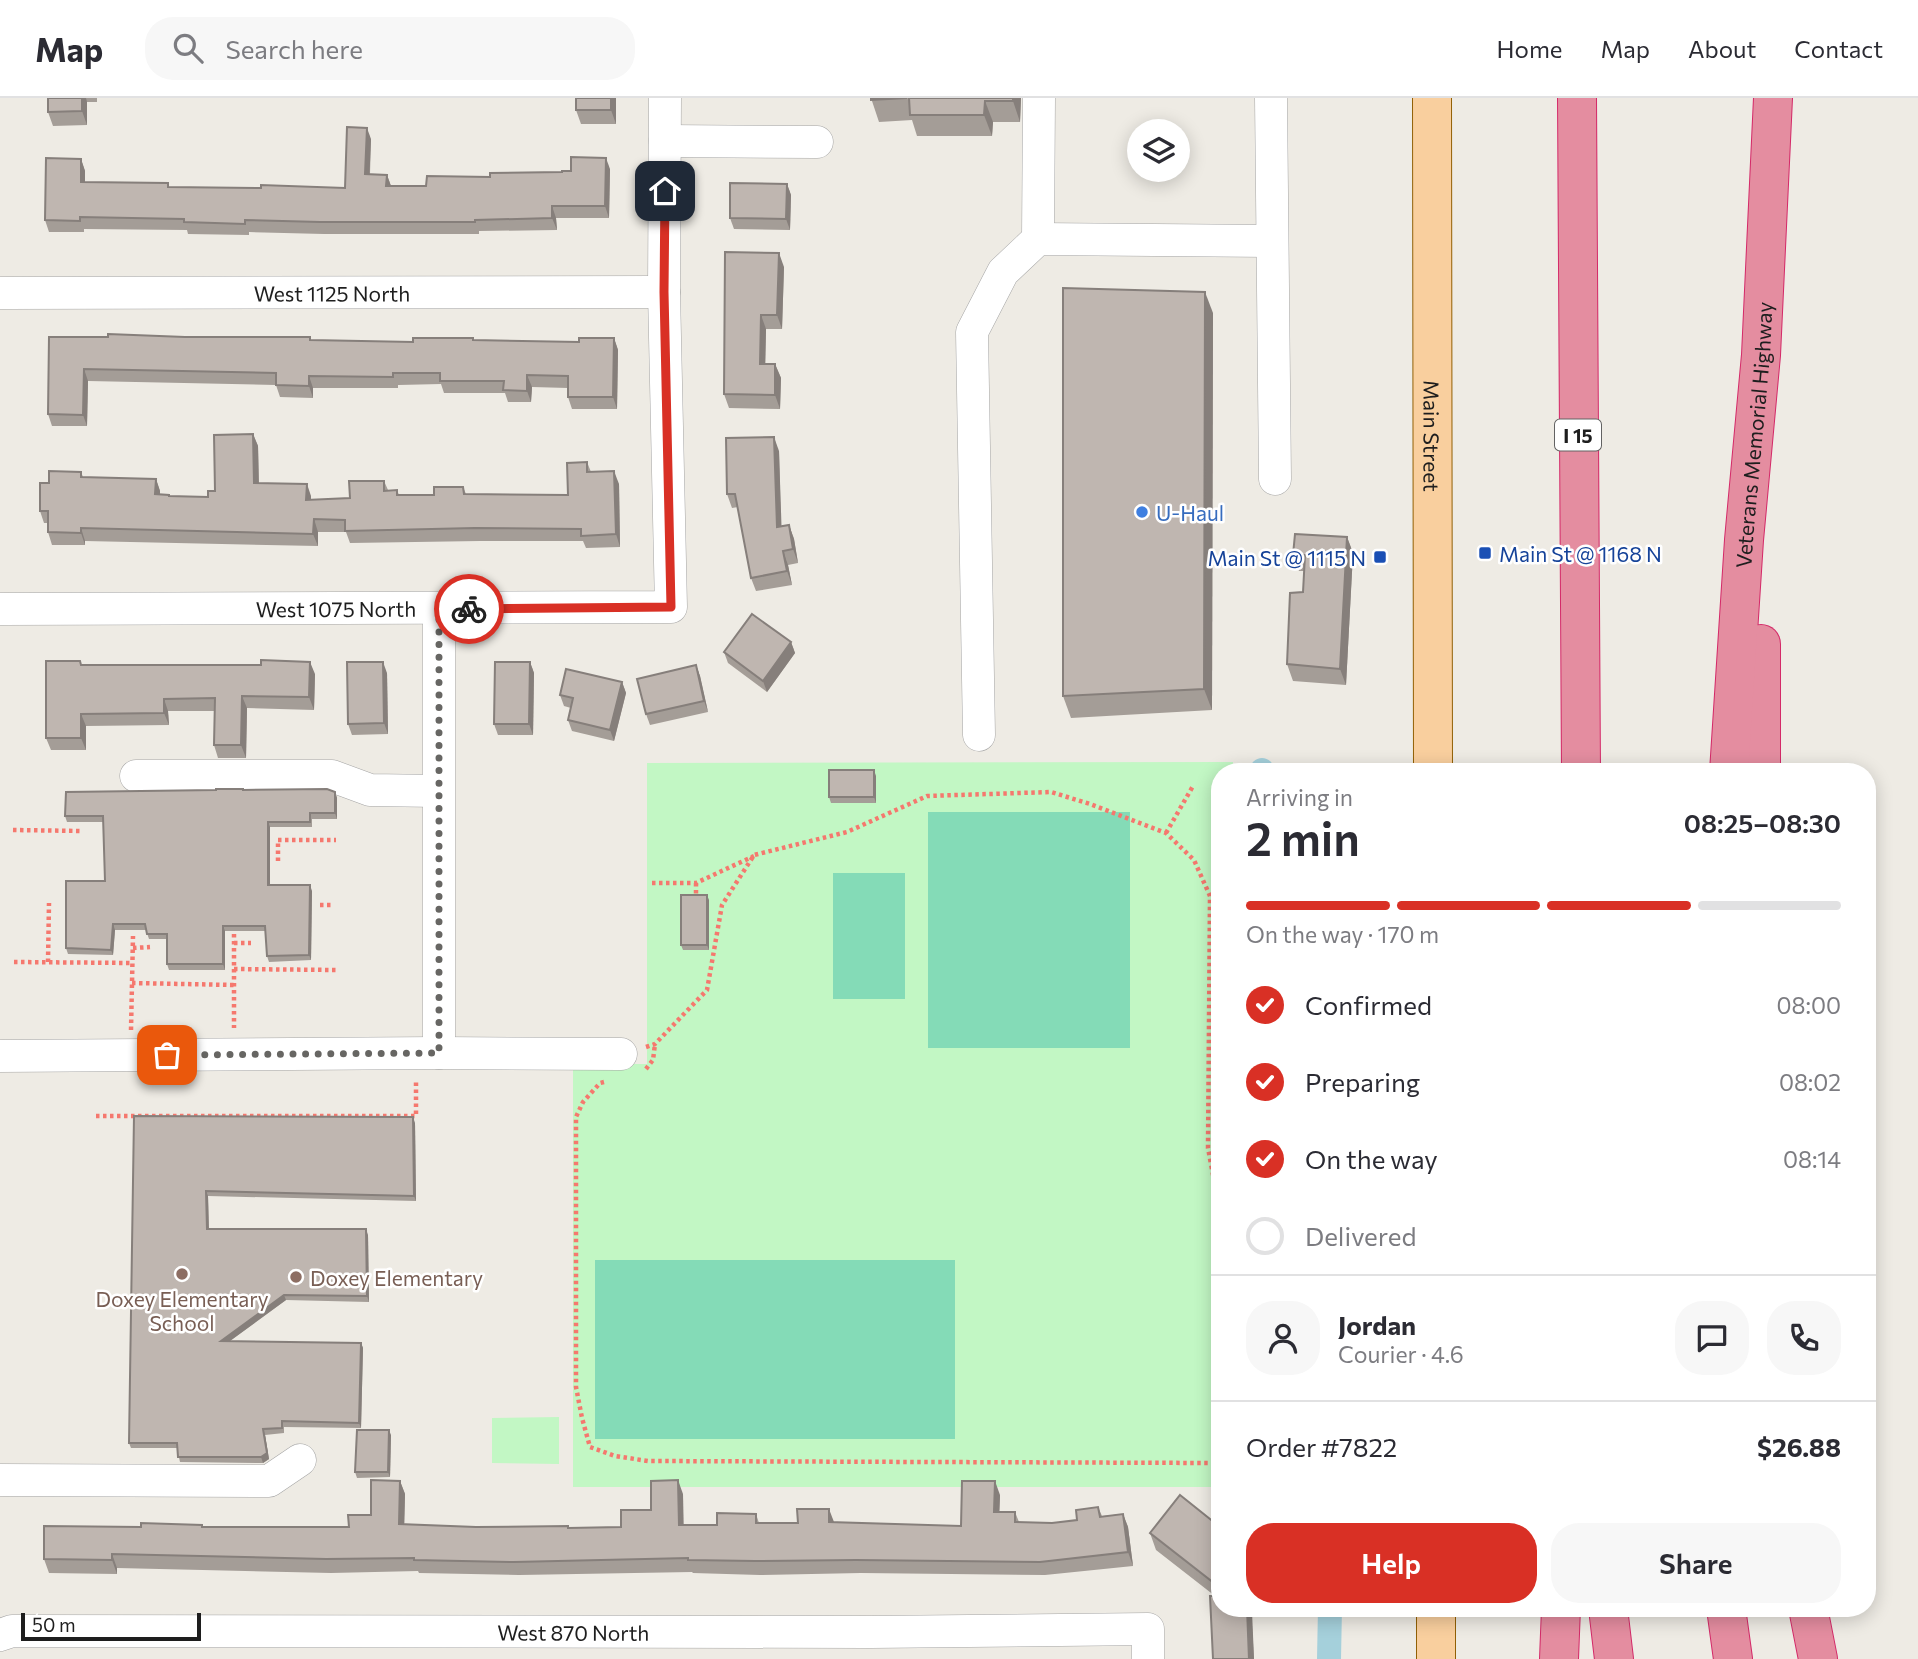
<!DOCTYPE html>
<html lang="en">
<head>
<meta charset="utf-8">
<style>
	body { margin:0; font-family:Commissioner,sans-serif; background:#f7f7f7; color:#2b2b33; height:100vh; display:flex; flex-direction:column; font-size:26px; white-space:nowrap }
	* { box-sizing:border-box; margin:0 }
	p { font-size:23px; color:#7c7c81 }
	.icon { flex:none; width:38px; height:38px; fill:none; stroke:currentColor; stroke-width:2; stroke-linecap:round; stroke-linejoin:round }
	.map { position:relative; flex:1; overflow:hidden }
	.details { position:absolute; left:1211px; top:665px; width:665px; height:854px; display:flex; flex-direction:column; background:#fff; border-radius:28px; box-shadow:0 4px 18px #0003 }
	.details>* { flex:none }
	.tools { position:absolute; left:1127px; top:21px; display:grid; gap:14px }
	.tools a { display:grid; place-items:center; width:63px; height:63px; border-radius:50%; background:#fff; box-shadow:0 4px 18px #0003; font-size:35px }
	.scale { position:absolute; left:21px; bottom:18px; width:180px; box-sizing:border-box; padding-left:7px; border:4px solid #1e1e1e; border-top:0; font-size:19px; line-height:24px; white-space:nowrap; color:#1e1e1e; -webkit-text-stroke:5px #fff; paint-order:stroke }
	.pin { position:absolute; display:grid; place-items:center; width:60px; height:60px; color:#fff; margin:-30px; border-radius:14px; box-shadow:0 4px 10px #0006 }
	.courier { position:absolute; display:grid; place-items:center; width:70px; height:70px; margin:-35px; border:5px solid #d93025; border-radius:50%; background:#fff; color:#222; box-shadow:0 2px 9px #0007 }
	.summary em { font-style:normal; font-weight:600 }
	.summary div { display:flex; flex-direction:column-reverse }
	.summary { display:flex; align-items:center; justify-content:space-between; height:119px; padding:0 35px }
	h1 { font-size:46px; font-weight:600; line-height:52px }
	.bar { display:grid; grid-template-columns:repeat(4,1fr); gap:10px 7px; align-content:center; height:84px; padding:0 35px }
	.bar i { height:9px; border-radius:5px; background:#e1e1e2 }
	.bar .active { background:#d93025 }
	.bar p { grid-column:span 4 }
	.line { display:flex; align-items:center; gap:18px; padding:0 35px; border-top:2px solid #e1e1e2 }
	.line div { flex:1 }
	.round { display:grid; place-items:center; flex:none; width:74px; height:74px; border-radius:28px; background:#f7f7f7 }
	ol { padding:0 35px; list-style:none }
	li { display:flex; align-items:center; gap:21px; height:77px }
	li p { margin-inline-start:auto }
	li .icon { padding:7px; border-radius:50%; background:#d93025; color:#fff; stroke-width:4 }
	li:last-child { color:#7c7c81 }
	li i { width:38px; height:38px; border:4px solid #e1e1e2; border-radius:50% }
	.action { display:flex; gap:14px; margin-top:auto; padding:14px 35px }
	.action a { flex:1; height:80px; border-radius:28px; background:#d93025; color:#fff; font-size:28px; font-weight:600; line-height:80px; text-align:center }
	.action a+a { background:#f7f7f7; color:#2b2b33 }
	header { display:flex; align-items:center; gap:42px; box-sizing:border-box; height:98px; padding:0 35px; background:#fff; border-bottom:2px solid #e1e1e2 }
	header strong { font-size:33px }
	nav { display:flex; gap:38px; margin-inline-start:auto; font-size:24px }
	.search { width:490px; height:63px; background:#f7f7f7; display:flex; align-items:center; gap:18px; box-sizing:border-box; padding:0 24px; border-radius:28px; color:#7c7c81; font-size:26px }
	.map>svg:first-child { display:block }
</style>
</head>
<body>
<header>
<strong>Map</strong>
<div class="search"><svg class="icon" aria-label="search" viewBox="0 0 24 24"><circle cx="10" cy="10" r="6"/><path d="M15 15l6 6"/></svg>Search here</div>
<nav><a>Home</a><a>Map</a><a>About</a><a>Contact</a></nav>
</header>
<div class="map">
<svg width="1918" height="1561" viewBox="0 0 1918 1561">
	<rect width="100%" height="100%" fill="#eeebe4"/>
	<g fill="#c2f7c4">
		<path d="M1233,664V674H1220V1389H573V966H647V665Z"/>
		<path d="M559,1319V1366L492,1365V1320Z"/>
	</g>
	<g fill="#84dbb7">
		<rect x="928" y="714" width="202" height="236"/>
		<rect x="833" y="775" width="72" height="126"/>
		<rect x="595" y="1162" width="360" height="179"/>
	</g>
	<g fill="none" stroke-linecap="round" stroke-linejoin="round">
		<g stroke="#a5d0db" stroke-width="24">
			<path d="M1262,672V674"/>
			<path d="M1329,1561L1330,1510"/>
		</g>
		<defs>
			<g id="minor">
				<path d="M1271,0L1275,381"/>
				<path d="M665,43L817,44"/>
				<path d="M1038,141L1039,0"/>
				<path id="s1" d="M0,195L664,194"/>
				<path id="s2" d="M0,511L671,509L664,194L665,0"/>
				<path d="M439,511V955"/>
				<path d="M979,637L972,234L1003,174L1038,141L1271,143"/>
				<path d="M136,678H332L370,692L438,693"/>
				<path d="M0,958L439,955L621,956"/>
				<path d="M0,1382L269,1383L300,1362"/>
				<path id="s3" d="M0,1537L12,1533L871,1534L1148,1531V1561"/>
			</g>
			<g id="major">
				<path id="s4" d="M1432,0L1433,674"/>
				<path d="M1436,1510V1561"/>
			</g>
			<g id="highway">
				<path d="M1577,0L1581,674"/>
				<path d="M1761,546V674"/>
				<path id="s5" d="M1729,674L1744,442L1761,257L1773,0"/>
				<path d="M1608,1510L1614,1561"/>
				<path d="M1726,1510L1733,1561"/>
				<path d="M1808,1510L1818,1561"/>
				<path d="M1559,1561L1561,1510"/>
			</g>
		</defs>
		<use href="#minor" stroke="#a5a5a5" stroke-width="33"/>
		<use href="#major" stroke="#926005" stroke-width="40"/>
		<use href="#highway" stroke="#d42968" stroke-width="40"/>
		<g stroke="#f5786e" stroke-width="4.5" stroke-dasharray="3.5 3.5" stroke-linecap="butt">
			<path d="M13,732L81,733"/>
			<path d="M1166,735L1193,688"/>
			<path d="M278,763V742H336"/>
			<path d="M652,785H696L754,758"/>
			<path d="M696,785V802"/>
			<path d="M320,807H334"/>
			<path d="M234,836V930"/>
			<path d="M234,845H251"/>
			<path d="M133,850L150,849"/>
			<path d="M14,864L132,865"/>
			<path d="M48,864L49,805"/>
			<path d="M234,871L336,872"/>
			<path d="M132,885L234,887"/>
			<path d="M131,932L133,838"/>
			<path d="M646,949L655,946L707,892L722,807L754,757L847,734L927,698L1051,694L1090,706L1166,735L1194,762L1210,798L1208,1050L1220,1114"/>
			<path d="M646,971L653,962L655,946"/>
			<path d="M604,984L600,985L583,1004L576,1019V1289L582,1320L590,1349L615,1358L648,1363L1215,1365L1220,1363"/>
			<path d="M96,1018H416V983"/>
		</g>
		<use href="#minor" stroke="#fff" stroke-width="32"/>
		<use href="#major" stroke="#f9cf9e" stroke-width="38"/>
		<use href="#highway" stroke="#e48da0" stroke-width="38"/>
	</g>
	<g fill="#a49d97">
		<path d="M48,0H97V4H87V27L53,28L48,14Z"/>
		<path d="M616,0V26H581L576,12Z"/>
		<path d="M871,0H1021L1020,24H993L992,38H917L912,22L879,24Z"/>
		<path d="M371,41L370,76L387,77L391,88H426L490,79L610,71L609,120H556L557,132L479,133V136H324L249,134V137L188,136L187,132L84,131V134H49L45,122L81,61L85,73V84L168,85L169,89L261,90H345Z"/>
		<path d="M787,86L791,97L790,132L734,131L730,120Z"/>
		<path d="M725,154L784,169L782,231H766L765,266H775L781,280L780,311L729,310L724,296Z"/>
		<path d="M1213,215L1212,612L1071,620L1063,598Z"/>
		<path d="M108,239H310L311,242L413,244L473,242L579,244L614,240L618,252L617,311H572L568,299V290L532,289L531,304H508L505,295H444L441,286L398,287V290H313V300L280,299L276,287L88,283L87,328H52L48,316Z"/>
		<path d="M253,336L258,348L259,385L311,398V402L350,400L384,383L388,392H397L399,397H434L463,389L466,396L568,397L587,364L591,374L619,386L620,449L586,450L583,443H480L350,445L346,434H318V448L85,443V447H52L48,434V425H44L40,413L49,385L81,374L83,379L156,381L160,393V396L169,398L208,399L215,393Z"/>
		<path d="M779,353L781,428L789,427L794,441L798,465L788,467L792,487L756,493L751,480L738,409L732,410L727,396Z"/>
		<path d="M1347,439L1353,455L1346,587L1293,583L1287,566L1303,494L1304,473H1299L1293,457Z"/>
		<path d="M791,544L795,555L767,594L728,565L724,554Z"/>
		<path d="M530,564L534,575L533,637H498L494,626Z"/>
		<path d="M82,567L315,576L314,612L247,610L246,660H218L214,647L215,613H168L169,627L86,628V652H51L46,640Z"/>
		<path d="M696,567L700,578L708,614L650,627L646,616Z"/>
		<path d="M387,575L388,636L352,637L348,626Z"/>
		<path d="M622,584L626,595L614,643L572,633L568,622L571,610L564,608L560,597Z"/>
		<path d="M876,678V705H831L829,699Z"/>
		<path d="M244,692L335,694L337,700V721H312V729H270V787L312,793L311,862L269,864L267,858L265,833H225V872H169L167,866V841H149L146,832H115L113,857L68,856L66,850L105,783L103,724H67L65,718Z"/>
		<path d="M709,802V852H683L681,847Z"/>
		<path d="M134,1018L415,1025L416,1103L208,1098L209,1131L368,1137L369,1204L286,1202L230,1243L361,1245L363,1250L361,1330L284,1329V1335L265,1337L269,1361L263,1365L180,1364L177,1350H131L129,1345Z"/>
		<path d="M391,1337L390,1379L357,1380L355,1374Z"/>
		<path d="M400,1383L405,1396L404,1426L476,1429L568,1430L621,1429L651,1412L683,1396V1427H717L756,1416L759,1425L834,1424L961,1428L1000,1397L999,1414H1015L1019,1424L1052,1425L1077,1422L1098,1409L1102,1418L1123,1416L1128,1429L1133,1468L1045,1477L861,1475L760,1477L693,1475L692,1474L519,1477L419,1475L418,1473L331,1475L117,1470V1476L49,1475L44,1461L141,1429H349L371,1417Z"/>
		<path d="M1180,1397L1220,1429V1510H1251L1254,1561H1213L1210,1498H1215L1156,1452L1150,1435Z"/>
	</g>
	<g fill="#867f7b">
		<path d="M82,0H86L87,4V27L82,13Z"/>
		<path d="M611,0H616V26L611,12Z"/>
		<path d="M1013,0H1021L1020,24L1013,3Z"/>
		<path d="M985,3L993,24L992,38L984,17Z"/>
		<path d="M367,30L371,41L369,88L365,76Z"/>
		<path d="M606,60L610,71L609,120L605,108Z"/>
		<path d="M81,61L85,73V96L81,84Z"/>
		<path d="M387,77L391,88H386Z"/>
		<path d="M787,86L791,97L790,132L786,121Z"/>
		<path d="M552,108L556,120L557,132L552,120Z"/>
		<path d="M779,155L784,169L782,231L777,217Z"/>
		<path d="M1205,194L1213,215L1212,612L1204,591Z"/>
		<path d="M761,217L766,231L765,280L760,266Z"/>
		<path d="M614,240L618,252L617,311L613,299Z"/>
		<path d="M775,266L781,280L780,311L775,297Z"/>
		<path d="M84,271L88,283L87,328L83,317Z"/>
		<path d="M527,277L532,289L531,304L527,293Z"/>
		<path d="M309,278L313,290V300L309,288Z"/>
		<path d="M253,336L258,348L259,397L254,385Z"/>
		<path d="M774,339L779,353L782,443L777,429Z"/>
		<path d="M614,373L619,386L620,449L616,436Z"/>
		<path d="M156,381L160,393V408L155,396Z"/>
		<path d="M307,386L311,398V414L306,402Z"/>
		<path d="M314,421L318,434V448L313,436Z"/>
		<path d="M789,427L794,441L798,465L793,451Z"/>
		<path d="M81,430L85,443V447L81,435Z"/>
		<path d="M1347,439L1353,455L1346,587L1340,571Z"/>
		<path d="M783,453L788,467L792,487L787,473Z"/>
		<path d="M791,544L795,555L767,594L763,583Z"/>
		<path d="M310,564L315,576L314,612L309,599Z"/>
		<path d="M383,564L387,575L388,636L384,625Z"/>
		<path d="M530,564L534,575L533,637L529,626Z"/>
		<path d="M696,567L700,578L708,614L704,603Z"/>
		<path d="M622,584L626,595L614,643L610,632Z"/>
		<path d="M242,598L247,610L246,660L241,647Z"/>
		<path d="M164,601L168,613L169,627L164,615Z"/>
		<path d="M81,616L86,628V652L81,640Z"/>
		<path d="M874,672L876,678V705L874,699Z"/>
		<path d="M335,694L337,700V721L335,715Z"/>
		<path d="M268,724L270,729V793L268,787Z"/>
		<path d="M310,787L312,793L311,862L309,857Z"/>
		<path d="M707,797L709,802V852L707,847Z"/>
		<path d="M113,826L115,832L113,857L111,852Z"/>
		<path d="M223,828L225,833V872L223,866Z"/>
		<path d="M413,1019L415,1025L416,1103L414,1098Z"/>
		<path d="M206,1093L208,1098L209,1137L207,1131Z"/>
		<path d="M366,1131L368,1137L369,1204L367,1198Z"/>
		<path d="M284,1197L286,1202L223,1248L221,1243Z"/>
		<path d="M361,1245L363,1250L361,1330L359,1325Z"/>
		<path d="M263,1331L265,1337L269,1361L263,1365L261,1359Z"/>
		<path d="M389,1332L391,1337L390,1379L388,1374Z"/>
		<path d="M678,1382L683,1396L684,1440L679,1427Z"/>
		<path d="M400,1383L405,1396L404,1439L399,1426Z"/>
		<path d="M995,1383L1000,1397L999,1427L994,1414Z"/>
		<path d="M829,1411L834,1424H829Z"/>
		<path d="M1123,1416L1128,1429L1133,1468L1128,1454Z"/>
		<path d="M112,1456L117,1470V1476L112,1462Z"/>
		<path d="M1220,1477V1501L1214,1485Z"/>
		<path d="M1247,1510H1251L1252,1513L1254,1561H1249Z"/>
	</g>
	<g fill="#bfb6b0" stroke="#867f7b" stroke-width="2">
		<path d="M48,0H82V13L48,14Z"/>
		<rect x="576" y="0" width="35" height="12"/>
		<path d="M871,0H907L871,2Z"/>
		<path d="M909,0H1013V3H985L984,17H910Z"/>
		<path d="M347,29L367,30L365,76L387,77L386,88H426L427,78L490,79V75L562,74V73H571V59L606,60L605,108H552V120L475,122V124H320L245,122V126L184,124V121L80,119V123L45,122L46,60L81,61V84L168,85V89L261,90V87L345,90Z"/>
		<path d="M730,85L787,86L786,121L730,120Z"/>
		<path d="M725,154L779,155L777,217H761L760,266H775V297L724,296Z"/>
		<path d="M1063,190L1205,194L1204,591L1063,598Z"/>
		<path d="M108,236L185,239H310V242L413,244V240H473V242L579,244V240H614L613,299H568V278L527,277V293L503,292L504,283H440V275H393V279L309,278V288L276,287V275L84,271L83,317L48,316L49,239H108Z"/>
		<path d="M253,336L254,385L307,386L306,402L350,400L349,383H384V393L397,392V397H434V389H463L464,396L568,397L567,365L587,364V374L614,373L616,436L581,438V431L475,430L345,433V422L314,421L313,436L81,430V435L48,434V413H40V385H49V373L81,374V379L156,381L155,396L169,397V398L208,399V393H215L214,337Z"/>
		<path d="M774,339L777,429L789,427L793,451L783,453L787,473L751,480L735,396H727L726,340Z"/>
		<path d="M1295,436L1347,439L1340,571L1287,566L1290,495L1303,494L1305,457H1293Z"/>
		<path d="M752,516L791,544L763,583L724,554Z"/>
		<path d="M261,562L310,564L309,599L242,598L241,647H214L215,600L164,601V615L81,616V640H46V563H80L81,567H261Z"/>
		<path d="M347,564H383L384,625L348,626Z"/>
		<path d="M495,564H530L529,626H494Z"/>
		<path d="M696,567L704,603L646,616L637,581Z"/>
		<path d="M566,571L622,584L610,632L568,622L573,600L560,597Z"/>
		<rect x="829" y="672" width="45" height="27"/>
		<path d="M216,691H243V692L327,691L335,694V715H310V724H268V787H310L309,857L267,858L265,828H223V866H167V836H147L145,826H113L111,852L66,850V783H105L103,718H65L66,694L216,692Z"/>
		<rect x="681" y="797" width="26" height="50"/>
		<path d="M134,1018L413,1019L414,1098L206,1093L207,1131H366L367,1198L284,1197L221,1243L361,1245L359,1325L282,1323V1330L263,1331L267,1355L261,1359H178L177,1345H129Z"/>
		<path d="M357,1332H389L388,1374H355Z"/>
		<path d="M371,1382L400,1383L399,1426L476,1429L568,1428V1430L621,1429V1412H651V1383L678,1382L679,1427H717V1415L756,1416V1425H798L797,1411H829V1424L961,1428L962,1383H995L994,1414H1015V1424L1052,1425L1077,1422L1076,1412L1098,1409L1100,1419L1123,1416L1128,1454L1040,1464L856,1462L755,1463L688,1462V1460L514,1464L414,1462V1460L326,1461L112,1456V1462L44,1461V1428L141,1429V1425L202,1427V1429H349L348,1417H371Z"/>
		<path d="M1180,1397L1220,1429V1477L1214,1485L1150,1435Z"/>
		<path d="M1210,1498H1220V1510H1247L1249,1561H1213Z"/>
	</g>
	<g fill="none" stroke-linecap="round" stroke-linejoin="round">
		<path stroke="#676663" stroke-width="7" stroke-dasharray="0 12.6" d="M167,957L439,955V511H469"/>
		<path stroke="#d93025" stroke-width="9" d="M469,511L671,509L664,194L665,93"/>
	</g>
	<circle fill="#3f7fe0" stroke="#fff" stroke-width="2.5" cx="1142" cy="414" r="7"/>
	<g fill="#1a4fb4" stroke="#fff" stroke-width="2.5">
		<rect x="1478" y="448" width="14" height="14" rx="3.5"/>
		<rect x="1373" y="452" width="14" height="14" rx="3.5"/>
	</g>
	<g fill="#8d6e63" stroke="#fff" stroke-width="2.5">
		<circle cx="182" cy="1176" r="7"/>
		<circle cx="296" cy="1179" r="7"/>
	</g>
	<g text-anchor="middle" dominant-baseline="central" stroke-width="5" stroke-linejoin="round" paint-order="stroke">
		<rect fill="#fff" stroke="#626262" stroke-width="2" x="1555" y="321.5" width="46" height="31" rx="5"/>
		<g font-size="19" font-weight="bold" fill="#1e1e1e">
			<text x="1578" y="337">I 15</text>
		</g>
		<g font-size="21" fill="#1e1e1e" stroke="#fff">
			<text stroke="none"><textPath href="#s1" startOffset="332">West 1125 North</textPath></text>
			<text stroke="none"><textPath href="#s4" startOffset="338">Main Street</textPath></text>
			<text stroke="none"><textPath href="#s5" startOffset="338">Veterans Memorial Highway</textPath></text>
			<text stroke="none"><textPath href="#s2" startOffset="336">West 1075 North</textPath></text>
			<text stroke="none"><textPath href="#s3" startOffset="574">West 870 North</textPath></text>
		</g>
		<g font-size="21" fill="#366cbe" stroke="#fff" text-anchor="start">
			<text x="1156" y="414">U-Haul</text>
		</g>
		<g font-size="21" fill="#164399" stroke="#fff" text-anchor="start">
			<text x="1499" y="455">Main St @ 1168 N</text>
			<text x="1366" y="459" text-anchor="end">Main St @ 1115 N</text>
		</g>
		<g font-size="21" fill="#785e54" stroke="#fff" text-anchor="start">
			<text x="310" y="1179">Doxey Elementary</text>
			<text x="182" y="1200" text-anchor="middle">Doxey Elementary<tspan x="182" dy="24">School</tspan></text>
		</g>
	</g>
</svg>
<div class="tools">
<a><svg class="icon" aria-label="layers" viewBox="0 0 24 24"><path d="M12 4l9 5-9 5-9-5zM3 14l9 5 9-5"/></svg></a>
</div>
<div class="scale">50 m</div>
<div class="pin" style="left:167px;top:957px;background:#ea580c"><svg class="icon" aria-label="bag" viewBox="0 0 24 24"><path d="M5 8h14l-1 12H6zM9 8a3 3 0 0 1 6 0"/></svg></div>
<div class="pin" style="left:665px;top:93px;background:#1f2937"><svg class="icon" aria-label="home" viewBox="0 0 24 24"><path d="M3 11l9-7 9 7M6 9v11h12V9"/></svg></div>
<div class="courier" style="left:469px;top:511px"><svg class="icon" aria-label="bike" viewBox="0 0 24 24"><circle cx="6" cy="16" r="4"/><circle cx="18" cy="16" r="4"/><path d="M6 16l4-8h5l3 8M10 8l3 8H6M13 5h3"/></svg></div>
<section class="details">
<div class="summary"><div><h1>2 min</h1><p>Arriving in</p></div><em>08:25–08:30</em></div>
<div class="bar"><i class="active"></i><i class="active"></i><i class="active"></i><i></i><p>On the way · 170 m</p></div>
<ol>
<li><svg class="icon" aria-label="check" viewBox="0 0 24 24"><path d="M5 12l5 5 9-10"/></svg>Confirmed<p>08:00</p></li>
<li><svg class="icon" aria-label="check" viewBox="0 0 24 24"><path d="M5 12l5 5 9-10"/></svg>Preparing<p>08:02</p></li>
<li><svg class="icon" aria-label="check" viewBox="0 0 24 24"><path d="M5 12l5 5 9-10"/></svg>On the way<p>08:14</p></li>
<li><i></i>Delivered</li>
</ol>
<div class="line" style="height:126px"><a class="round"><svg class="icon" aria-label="person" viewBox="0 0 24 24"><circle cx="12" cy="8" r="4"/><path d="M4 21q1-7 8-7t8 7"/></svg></a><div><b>Jordan</b><p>Courier · 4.6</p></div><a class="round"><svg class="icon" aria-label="chat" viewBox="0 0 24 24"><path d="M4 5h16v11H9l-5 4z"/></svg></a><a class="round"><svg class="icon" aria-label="phone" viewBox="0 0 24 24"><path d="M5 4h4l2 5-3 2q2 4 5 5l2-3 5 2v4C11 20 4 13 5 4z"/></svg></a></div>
<div class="line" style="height:91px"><div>Order #7822</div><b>$26.88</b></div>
<div class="action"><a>Help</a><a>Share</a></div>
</section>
</div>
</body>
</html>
